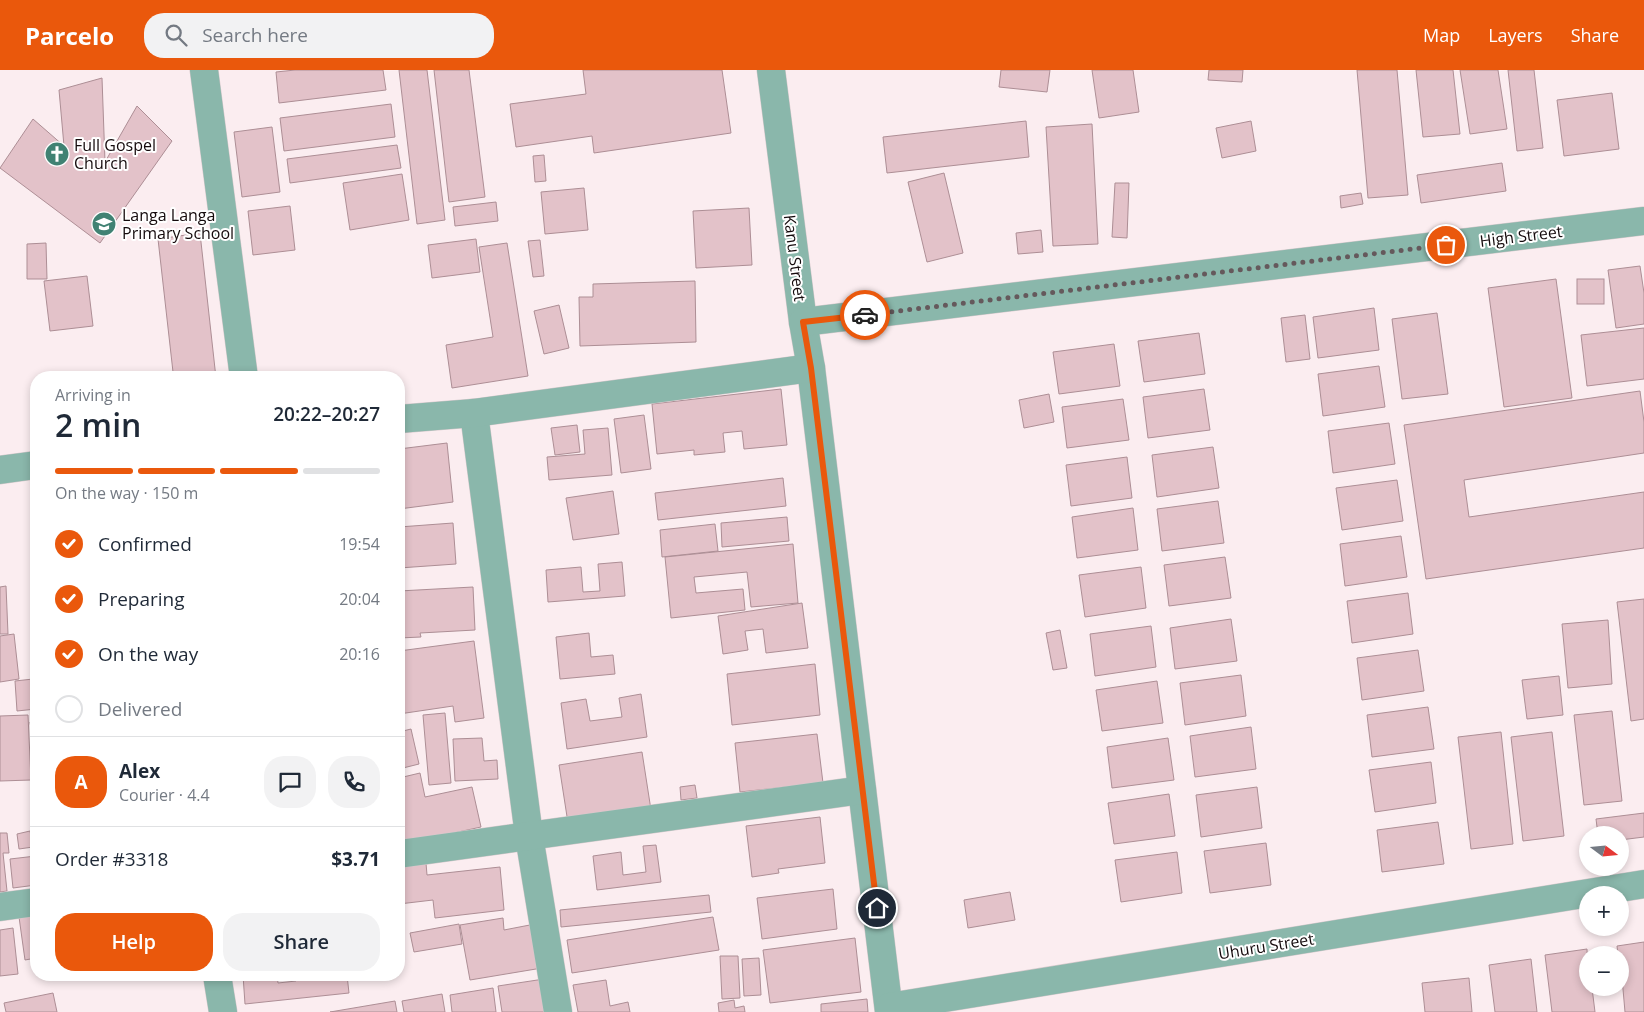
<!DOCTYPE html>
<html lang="en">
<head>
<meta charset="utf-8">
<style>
	body { margin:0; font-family:"Open Sans",sans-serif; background:#f2f2f3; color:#1f2937; height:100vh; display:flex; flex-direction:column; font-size:19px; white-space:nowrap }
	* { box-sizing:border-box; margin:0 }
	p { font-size:16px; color:#747a83 }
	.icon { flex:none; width:28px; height:28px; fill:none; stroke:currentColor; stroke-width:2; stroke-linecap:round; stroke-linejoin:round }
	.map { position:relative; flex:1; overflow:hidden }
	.side { position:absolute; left:30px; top:301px; width:375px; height:610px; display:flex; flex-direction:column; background:#fff; border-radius:20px; box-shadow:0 2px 8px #0003 }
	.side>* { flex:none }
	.needle { width:32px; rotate:106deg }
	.buttons { position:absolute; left:1579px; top:756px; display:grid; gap:10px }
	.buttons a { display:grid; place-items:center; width:50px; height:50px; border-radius:50%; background:#fff; box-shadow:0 2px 8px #0003; font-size:25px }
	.pin { position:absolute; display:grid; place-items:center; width:42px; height:42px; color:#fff; margin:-21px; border:2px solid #fff; border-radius:50%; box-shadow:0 1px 5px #0007 }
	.courier { position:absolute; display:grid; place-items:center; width:50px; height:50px; margin:-25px; border:4px solid #ea580c; border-radius:50%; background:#fff; color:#222; box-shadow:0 1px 6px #0007 }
	.summary em { font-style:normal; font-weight:600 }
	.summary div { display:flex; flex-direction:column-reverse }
	.summary { display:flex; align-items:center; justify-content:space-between; height:85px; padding:0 25px }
	h1 { font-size:32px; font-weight:600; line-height:38px }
	.bar { display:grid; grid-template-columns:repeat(4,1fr); gap:8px 5px; align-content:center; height:60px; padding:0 25px }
	.bar i { height:6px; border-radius:4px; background:#e0e1e3 }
	.bar .on { background:#ea580c }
	.bar p { grid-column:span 4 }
	.line { display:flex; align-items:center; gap:12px; padding:0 25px; border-top:1px solid #e0e1e3 }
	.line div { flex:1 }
	.round { display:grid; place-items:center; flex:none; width:52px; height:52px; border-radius:20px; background:#f2f2f3 }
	ol { padding:0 25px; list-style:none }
	li { display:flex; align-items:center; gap:15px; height:55px }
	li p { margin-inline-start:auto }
	li .icon { padding:5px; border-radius:50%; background:#ea580c; color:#fff; stroke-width:4 }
	li:last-child { color:#747a83 }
	li i { width:28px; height:28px; border:2px solid #e0e1e3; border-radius:50% }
	.cta { display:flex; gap:10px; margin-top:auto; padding:10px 25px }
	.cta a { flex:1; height:58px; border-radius:20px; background:#ea580c; color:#fff; font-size:20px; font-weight:600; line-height:58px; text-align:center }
	.cta a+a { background:#f2f2f3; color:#1f2937 }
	header { display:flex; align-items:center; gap:30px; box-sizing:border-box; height:70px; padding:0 25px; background:#ea580c; color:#fff }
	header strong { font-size:24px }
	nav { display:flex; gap:28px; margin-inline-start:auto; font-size:18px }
	.search { width:350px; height:45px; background:#f2f2f3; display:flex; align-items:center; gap:12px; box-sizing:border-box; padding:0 18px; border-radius:20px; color:#747a83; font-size:19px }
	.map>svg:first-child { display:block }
</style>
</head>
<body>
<header>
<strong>Parcelo</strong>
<div class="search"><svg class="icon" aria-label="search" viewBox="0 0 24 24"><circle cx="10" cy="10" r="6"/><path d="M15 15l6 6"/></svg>Search here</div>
<nav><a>Map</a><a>Layers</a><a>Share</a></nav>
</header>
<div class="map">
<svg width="1644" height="942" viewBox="0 0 1644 942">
	<rect width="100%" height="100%" fill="#fbedf0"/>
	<g fill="#e3c2c9" stroke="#ad8e95">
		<path d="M295,0H383L386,20L279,33L276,2Z"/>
		<path d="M399,0H427L445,150L417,154Z"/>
		<path d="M434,0H469L485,127L449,132Z"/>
		<path d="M583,0H722L731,63L594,83L592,66L516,77L510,34L586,24Z"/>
		<path d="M1001,0H1050L1047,22L999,17Z"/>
		<path d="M1092,0H1133L1139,42L1099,48Z"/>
		<path d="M1209,0H1243L1242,12L1208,10Z"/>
		<path d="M1357,0H1397L1408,125L1368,128Z"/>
		<path d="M1416,0H1453L1460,64L1423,67Z"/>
		<path d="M1460,0H1498L1507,59L1470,64Z"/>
		<path d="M1508,0H1534L1543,78L1517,81Z"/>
		<path d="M102,8L105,92L137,36L172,71L100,173L0,98L33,49L64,76L59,20Z"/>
		<path d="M1612,23L1619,79L1564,86L1557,30Z"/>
		<path d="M391,34L395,67L284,81L280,48Z"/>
		<path d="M1026,51L1029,87L887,103L883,67Z"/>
		<path d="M1251,51L1256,81L1222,88L1216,58Z"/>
		<path d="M1092,54L1098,174L1053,176L1046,57Z"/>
		<path d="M272,57L280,122L242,127L234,62Z"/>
		<path d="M397,75L401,98L290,113L287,89Z"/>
		<path d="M544,85L546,111L535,112L533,86Z"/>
		<path d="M1502,93L1506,121L1421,133L1417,105Z"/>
		<path d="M944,103L963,183L927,192L908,112Z"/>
		<path d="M402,104L409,150L350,160L343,113Z"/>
		<path d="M1115,113H1129L1127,168L1112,167Z"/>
		<path d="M584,118L588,160L545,164L541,122Z"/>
		<path d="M1361,123L1363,134L1341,138L1340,126Z"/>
		<path d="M496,132L498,151L455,156L453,137Z"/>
		<path d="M290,136L295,180L253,185L248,141Z"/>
		<path d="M749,138L752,195L696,198L693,141Z"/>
		<path d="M1041,160L1043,182L1018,184L1016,163Z"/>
		<path d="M200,163L216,308H127L173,302L158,169Z"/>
		<path d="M476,169L480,202L432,208L428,175Z"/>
		<path d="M540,170L544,206L533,207L528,171Z"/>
		<path d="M46,173L47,209H27V174Z"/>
		<path d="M507,173L528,306L452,318L446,275L493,267L479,177Z"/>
		<path d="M1640,196L1644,223V254L1616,258L1608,200Z"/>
		<path d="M87,206L93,256L50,261L44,211Z"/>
		<path d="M1556,209L1572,328L1504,337L1488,218Z"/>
		<rect x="1577" y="209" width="27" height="25"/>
		<path d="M695,211L696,272L580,276L579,227H593V214Z"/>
		<path d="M559,235L569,278L544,284L534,241Z"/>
		<path d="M1374,238L1379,280L1318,288L1313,247Z"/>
		<path d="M1437,243L1448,324L1402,329L1392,249Z"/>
		<path d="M1305,245L1310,289L1286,292L1281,248Z"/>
		<path d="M1644,258V309L1587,316L1581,265Z"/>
		<path d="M1199,263L1205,304L1144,312L1138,271Z"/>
		<path d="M1114,274L1120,316L1059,324L1053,282Z"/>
		<path d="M1379,296L1385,337L1323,346L1318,304Z"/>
		<path d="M781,319L787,375L744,379L742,361L723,363L725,382L694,385V380L657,384L652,334Z"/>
		<path d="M1204,319L1210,360L1148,368L1143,327Z"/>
		<path d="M1640,321L1644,352V383L1464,410L1469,447L1644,422V478L1426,509L1404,355Z"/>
		<path d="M1049,324L1054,352L1024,358L1019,330Z"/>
		<path d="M1123,329L1129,370L1067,378L1062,337Z"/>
		<path d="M644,345L651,399L621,403L614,349Z"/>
		<path d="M1389,353L1395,394L1333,403L1328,361Z"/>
		<path d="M577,355L580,382L555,385L551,358Z"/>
		<path d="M608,358L612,405L549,410L547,387L585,384L583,360Z"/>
		<path d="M447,373L453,432L399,439V402L400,401L399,379Z"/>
		<path d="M1213,377L1219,418L1157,427L1152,385Z"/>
		<path d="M1127,387L1132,428L1071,436L1066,395Z"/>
		<path d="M783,408L786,436L658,450L655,423Z"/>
		<path d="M1397,410L1403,451L1342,460L1336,418Z"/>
		<path d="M613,421L619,464L573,470L566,428Z"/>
		<path d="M1218,431L1224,473L1162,481L1157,439Z"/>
		<path d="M1133,438L1138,480L1077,488L1072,447Z"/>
		<path d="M787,447L789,471L722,477L721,453Z"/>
		<path d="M453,453L456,494L399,498V457Z"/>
		<path d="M715,454L718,481L662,487L660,460Z"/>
		<path d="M1401,466L1407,507L1345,516L1340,474Z"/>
		<path d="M793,474L798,533L751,537L747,502L694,507L696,523L743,519L745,540L671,548L665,487Z"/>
		<path d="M1225,487L1231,528L1169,536L1164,495Z"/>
		<path d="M622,492L625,526L548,532L546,500L581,497L583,522L600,521L598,494Z"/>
		<path d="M1141,497L1146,538L1085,547L1079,505Z"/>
		<path d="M6,516L8,564H0V517Z"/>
		<path d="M473,517L475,560L420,563L421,567L399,568V521Z"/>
		<path d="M1408,523L1413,564L1352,573L1347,531Z"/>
		<path d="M1644,529V649L1631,651L1617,532Z"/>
		<path d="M802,533L808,578L766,583L763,559L745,561L748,580L723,584L718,546Z"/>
		<path d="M1231,549L1237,591L1175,599L1170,558Z"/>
		<path d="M1608,550L1612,614L1568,618L1562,554Z"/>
		<path d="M1151,556L1156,597L1095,606L1090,564Z"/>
		<path d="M1060,560L1067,598L1053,600L1046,563Z"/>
		<path d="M589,563L591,587L613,585L615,604L560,609L556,567Z"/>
		<path d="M14,564L19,609L0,612V566Z"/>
		<path d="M474,571L484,648L455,652L453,636L399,644V581Z"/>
		<path d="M1418,580L1424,621L1362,630L1357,588Z"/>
		<path d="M815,594L820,645L732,655L727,604Z"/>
		<path d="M1241,605L1246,646L1185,655L1180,613Z"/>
		<path d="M1559,606L1563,645L1527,649L1522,610Z"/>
		<path d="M33,609L36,639L17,641L15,611Z"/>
		<path d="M1157,611L1163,653L1102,661L1096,620Z"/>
		<path d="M641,624L647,667L567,679L561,633L586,629L590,651L622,647L619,628Z"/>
		<path d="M1428,637L1434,679L1372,687L1367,645Z"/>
		<path d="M1612,641L1622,731L1584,735L1574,645Z"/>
		<path d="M445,643L451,713L429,715L423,645Z"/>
		<path d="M28,645L31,710L0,711V646Z"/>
		<path d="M36,651V665L32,666L30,652Z"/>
		<path d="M1251,657L1256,699L1195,707L1190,666Z"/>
		<path d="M411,659L419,694L399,699V662Z"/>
		<path d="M1501,662L1513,774L1471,779L1458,667Z"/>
		<path d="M1552,662L1564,766L1523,771L1511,667Z"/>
		<path d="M817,664L823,713L740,722L735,673Z"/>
		<path d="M482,668L484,691L497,690L498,709L455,711L453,669Z"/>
		<path d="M1168,668L1174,710L1112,718L1107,677Z"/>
		<path d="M32,669H36V692H35Z"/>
		<path d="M642,682L651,740L568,753L559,695Z"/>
		<path d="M1431,692L1436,733L1375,742L1369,700Z"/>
		<path d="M420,703L425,727L472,717L481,757L399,775V708Z"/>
		<path d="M695,715L697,728L681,730L680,717Z"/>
		<path d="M1257,717L1262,758L1201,767L1196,725Z"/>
		<path d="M1169,724L1175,766L1114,774L1108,733Z"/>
		<path d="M32,740H36V781Z"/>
		<path d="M1644,743V767L1620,770V765H1598L1596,749Z"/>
		<path d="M820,747L825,793L778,799L779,803L752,807L746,756Z"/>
		<path d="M1438,752L1444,794L1382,802L1377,760Z"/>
		<path d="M30,761L33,777L19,779L17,764Z"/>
		<path d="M0,763H7L9,783H3L7,821L0,822Z"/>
		<path d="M1266,773L1271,815L1210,823L1204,781Z"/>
		<path d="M656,775L661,812L597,820L593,786L621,782L623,805L646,802L643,776Z"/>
		<path d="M1177,782L1182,823L1121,832L1115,790Z"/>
		<path d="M36,786V815L13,818L10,789Z"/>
		<path d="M426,793L427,805L500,797L504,840L435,848L433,830L399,834V796Z"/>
		<path d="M833,819L837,859L762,869L757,828Z"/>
		<path d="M1010,822L1015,850L968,858L964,830Z"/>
		<path d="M709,825L711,842L561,857L560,840Z"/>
		<path d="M36,845V888L25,890L19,847Z"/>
		<path d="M713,847L719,880L572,903L567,870Z"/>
		<path d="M503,848L504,860L535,854L542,898L470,910L460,855Z"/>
		<path d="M459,854L462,874L414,882L410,863Z"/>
		<path d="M13,858L18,904L0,906V860Z"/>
		<path d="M855,868L861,922L770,933L763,880Z"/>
		<path d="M1644,872V942H1625L1620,885H1618L1617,876Z"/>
		<path d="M1587,879L1588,918H1592L1595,942H1552L1545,885Z"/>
		<path d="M720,886H738L740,928L722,929Z"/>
		<path d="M759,888L761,925L744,926L742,889Z"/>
		<path d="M1531,889L1537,942H1495L1489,895Z"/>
		<path d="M243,905H277L278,913L296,911V905H347L349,923L245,934Z"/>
		<path d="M1469,908L1472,942H1425L1422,913Z"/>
		<path d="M544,909L549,942H502L498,916Z"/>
		<path d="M606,910L610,936L628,932L630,942H578L573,915Z"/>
		<path d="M493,918L496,942H452L450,925Z"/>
		<path d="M53,923L57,942H6L4,933Z"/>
		<path d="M442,924L445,942H404L402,931Z"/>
		<path d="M867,929L868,942H821V934Z"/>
		<path d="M734,930L735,938L744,936L745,942H719L718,933Z"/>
		<path d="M395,931L397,942H330Z"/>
	</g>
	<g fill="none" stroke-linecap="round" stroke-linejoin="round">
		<defs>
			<g id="minor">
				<path d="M204,0L244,308"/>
				<path d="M771,0L803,252L811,298L889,942"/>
				<path d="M803,252L1644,151"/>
				<path d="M474,343L529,766L558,942"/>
				<path d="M399,349L474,343L811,298"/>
				<path d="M0,400L36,395"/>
				<path d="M399,784L862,720"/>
				<path d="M0,837L36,832"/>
				<path d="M217,905L223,942"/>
				<path d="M889,937L1644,814"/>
			</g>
		</defs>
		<use href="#minor" stroke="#d6c9cc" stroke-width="29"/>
		<use href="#minor" stroke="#8ab7ab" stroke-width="28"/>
	</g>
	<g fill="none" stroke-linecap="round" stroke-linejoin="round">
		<path stroke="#65595c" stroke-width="5" stroke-dasharray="0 9" d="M865,245L1446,175"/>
		<path stroke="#ea580c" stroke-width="6" d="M865,245L803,252L811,298L877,838"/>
	</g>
	<defs>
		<symbol id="church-disc" viewBox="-11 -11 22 22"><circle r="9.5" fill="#408273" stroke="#fff"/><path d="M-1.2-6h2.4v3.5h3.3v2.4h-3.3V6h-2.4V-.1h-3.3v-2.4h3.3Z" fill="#fff"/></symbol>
		<symbol id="school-disc" viewBox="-11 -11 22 22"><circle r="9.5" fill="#408273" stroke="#fff"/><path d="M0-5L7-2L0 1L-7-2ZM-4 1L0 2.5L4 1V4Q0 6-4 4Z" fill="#fff"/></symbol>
	</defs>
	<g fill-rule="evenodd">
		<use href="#church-disc" x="43" y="70" width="28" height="28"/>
		<use href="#school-disc" x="90" y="140" width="28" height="28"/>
	</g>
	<g text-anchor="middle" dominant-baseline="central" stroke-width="4" stroke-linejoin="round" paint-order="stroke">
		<g font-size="16" fill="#140a0c" stroke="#fff" text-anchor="start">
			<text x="74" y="75">Full Gospel<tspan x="74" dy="18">Church</tspan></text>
			<text x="122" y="145">Langa Langa<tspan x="122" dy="18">Primary School</tspan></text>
		</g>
		<g font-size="16" fill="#140a0c" stroke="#fff">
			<text transform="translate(1521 166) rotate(-7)">High Street</text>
			<text transform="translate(795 188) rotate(83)">Kanu Street</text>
			<text transform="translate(1266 876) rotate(-9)">Uhuru Street</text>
		</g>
	</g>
</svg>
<div class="buttons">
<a><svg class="needle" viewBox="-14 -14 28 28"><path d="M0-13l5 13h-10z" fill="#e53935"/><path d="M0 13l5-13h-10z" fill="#747a83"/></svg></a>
<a>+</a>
<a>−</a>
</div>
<div class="pin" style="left:1446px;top:175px;background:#ea580c"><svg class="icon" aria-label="bag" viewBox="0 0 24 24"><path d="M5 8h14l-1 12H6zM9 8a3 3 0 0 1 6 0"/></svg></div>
<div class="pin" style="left:877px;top:838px;background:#1f2937"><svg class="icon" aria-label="home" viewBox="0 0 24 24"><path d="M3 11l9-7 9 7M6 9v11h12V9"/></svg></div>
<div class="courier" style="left:865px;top:245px"><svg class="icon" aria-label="car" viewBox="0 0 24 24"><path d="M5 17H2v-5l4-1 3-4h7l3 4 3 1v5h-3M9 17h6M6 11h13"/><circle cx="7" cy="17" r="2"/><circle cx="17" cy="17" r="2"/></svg></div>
<section class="side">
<div class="summary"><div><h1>2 min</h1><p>Arriving in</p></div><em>20:22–20:27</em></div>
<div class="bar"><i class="on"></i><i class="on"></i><i class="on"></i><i></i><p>On the way · 150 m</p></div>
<ol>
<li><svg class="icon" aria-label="check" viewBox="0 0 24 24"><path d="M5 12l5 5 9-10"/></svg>Confirmed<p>19:54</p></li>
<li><svg class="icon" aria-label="check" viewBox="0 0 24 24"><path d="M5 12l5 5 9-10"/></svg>Preparing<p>20:04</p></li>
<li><svg class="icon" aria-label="check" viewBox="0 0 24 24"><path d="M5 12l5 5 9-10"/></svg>On the way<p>20:16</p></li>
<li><i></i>Delivered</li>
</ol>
<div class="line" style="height:90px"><b class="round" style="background:#ea580c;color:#fff">A</b><div><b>Alex</b><p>Courier · 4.4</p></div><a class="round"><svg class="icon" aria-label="chat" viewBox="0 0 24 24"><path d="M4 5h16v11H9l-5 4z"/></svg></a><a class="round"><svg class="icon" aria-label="phone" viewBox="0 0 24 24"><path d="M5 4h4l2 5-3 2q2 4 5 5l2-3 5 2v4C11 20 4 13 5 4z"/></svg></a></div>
<div class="line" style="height:65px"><div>Order #3318</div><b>$3.71</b></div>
<div class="cta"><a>Help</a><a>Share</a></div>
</section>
</div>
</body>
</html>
